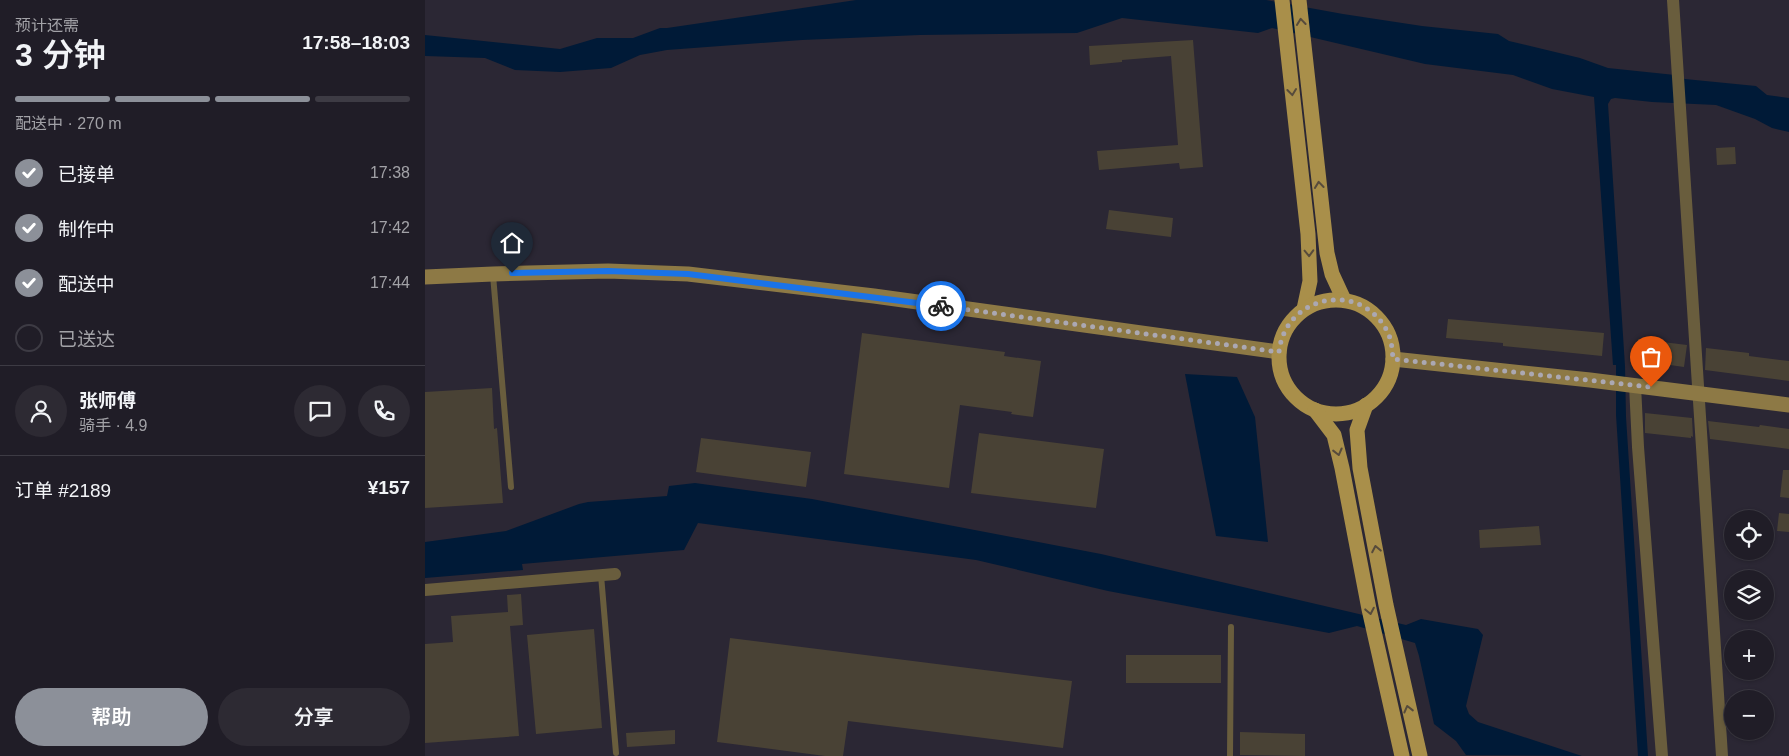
<!DOCTYPE html>
<html lang="zh">
<head>
<meta charset="utf-8">
<style>
	body { margin:0; font-family:Helvetica,"Noto Sans SC",sans-serif; background:#2d2a33; color:#f1f3f6; height:100vh; display:flex; flex-direction:column; font-size:19px; white-space:nowrap }
	* { box-sizing:border-box; margin:0 }
	p { font-size:16px; color:#a2a2a7 }
	.icon { flex:none; width:28px; height:28px; fill:none; stroke:currentColor; stroke-width:2; stroke-linecap:round; stroke-linejoin:round }
	.map { position:relative; flex:1; overflow:hidden }
	.details { display:flex; flex-direction:column; background:#201d27; width:425px }
	.details>* { flex:none }
	.fabs { position:absolute; left:1299px; top:510px; display:grid; gap:10px }
	.fabs a { display:grid; place-items:center; width:50px; height:50px; border-radius:50%; background:#201d27; box-shadow:0 1px 4px #0004,0 0 0 1px #3d3b44; font-size:25px }
	.pin { position:absolute; display:grid; place-items:center; width:42px; height:42px; color:#fff; margin:-51px -21px; border-radius:50% 50% 50% 0; rotate:-45deg; box-shadow:0 0 5px #0007 }
	.pin .icon { rotate:45deg }
	.courier { position:absolute; display:grid; place-items:center; width:50px; height:50px; margin:-25px; border:4px solid #1a73e8; border-radius:50%; background:#fff; color:#222; box-shadow:0 1px 6px #0007 }
	.overview em { font-style:normal; font-weight:600 }
	.overview div { display:flex; flex-direction:column-reverse }
	.overview { display:flex; align-items:center; justify-content:space-between; height:85px; padding:0 15px }
	h1 { font-size:32px; font-weight:600; line-height:38px }
	.bar { display:grid; grid-template-columns:repeat(4,1fr); gap:8px 5px; align-content:center; height:60px; padding:0 15px }
	.bar i { height:6px; border-radius:4px; background:#3d3b44 }
	.bar .current { background:#8c9099 }
	.bar p { grid-column:span 4 }
	.line { display:flex; align-items:center; gap:12px; padding:0 15px; border-top:1px solid #3d3b44 }
	.line div { flex:1 }
	.round { display:grid; place-items:center; flex:none; width:52px; height:52px; border-radius:26px; background:#2d2a33 }
	ol { padding:0 15px; list-style:none }
	li { display:flex; align-items:center; gap:15px; height:55px }
	li p { margin-inline-start:auto }
	li .icon { padding:5px; border-radius:50%; background:#8c9099; color:#fff; stroke-width:4 }
	li:last-child { color:#a2a2a7 }
	li i { width:28px; height:28px; border:2px solid #3d3b44; border-radius:50% }
	.button { display:flex; gap:10px; margin-top:auto; padding:10px 15px }
	.button a { flex:1; height:58px; border-radius:30px; background:#8c9099; color:#fff; font-size:20px; font-weight:600; line-height:58px; text-align:center }
	.button a+a { background:#2d2a33; color:#f1f3f6 }
	main { display:flex; flex:1; min-height:0 }
	.map>svg:first-child { display:block }
</style>
</head>
<body>
<main>
<section class="details">
<div class="overview"><div><h1>3 分钟</h1><p>预计还需</p></div><em>17:58–18:03</em></div>
<div class="bar"><i class="current"></i><i class="current"></i><i class="current"></i><i></i><p>配送中 · 270 m</p></div>
<ol>
<li><svg class="icon" aria-label="check" viewBox="0 0 24 24"><path d="M5 12l5 5 9-10"/></svg>已接单<p>17:38</p></li>
<li><svg class="icon" aria-label="check" viewBox="0 0 24 24"><path d="M5 12l5 5 9-10"/></svg>制作中<p>17:42</p></li>
<li><svg class="icon" aria-label="check" viewBox="0 0 24 24"><path d="M5 12l5 5 9-10"/></svg>配送中<p>17:44</p></li>
<li><i></i>已送达</li>
</ol>
<div class="line" style="height:90px"><a class="round"><svg class="icon" aria-label="person" viewBox="0 0 24 24"><circle cx="12" cy="8" r="4"/><path d="M4 21q1-7 8-7t8 7"/></svg></a><div><b>张师傅</b><p>骑手 · 4.9</p></div><a class="round"><svg class="icon" aria-label="chat" viewBox="0 0 24 24"><path d="M4 5h16v11H9l-5 4z"/></svg></a><a class="round"><svg class="icon" aria-label="phone" viewBox="0 0 24 24"><path d="M5 4h4l2 5-3 2q2 4 5 5l2-3 5 2v4C11 20 4 13 5 4z"/></svg></a></div>
<div class="line" style="height:65px"><div>订单 #2189</div><b>¥157</b></div>
<div class="button"><a>帮助</a><a>分享</a></div>
</section>
<div class="map">
<svg width="1364" height="756" viewBox="0 0 1364 756">
	<rect width="100%" height="100%" fill="#2b2734"/>
	<g fill="#001a37">
		<path d="M431,0H841L918,14L997,26L1073,34L1084,41L1155,58L1183,68L1250,75L1260,79L1331,86L1342,95L1364,98V132L1347,128L1330,119L1291,105L1227,102L1190,98L1186,99L1183,104L1200,366L1201,417L1223,756H1213L1191,415V365H1188L1169,97L1127,89L1088,75L1000,64L847,28L833,33L697,18L652,33L495,35L377,40L242,50L215,55L186,68L135,72L90,70L60,58L0,56V35L135,49L172,38H208L235,28H242Z"/>
		<path d="M760,374L812,377L830,417L843,542L791,536Z"/>
		<path d="M270,483L387,499L676,554L981,625L996,619L1053,629L1058,635L1041,706L1044,714L1053,722L1157,756L1041,755L1031,741L1009,724L994,656L990,643L932,626L904,633L683,591L551,560L273,523L259,550L97,564L98,570L0,578V542L81,531L154,504L163,502L242,496L244,486Z"/>
	</g>
	<g fill="#494235">
		<path d="M768,40L778,167L755,169L754,163L674,170L672,151L753,145L746,56L697,60V62L665,65L664,46Z"/>
		<path d="M1310,147L1311,164L1292,165L1291,148Z"/>
		<path d="M684,210L748,218L746,237L681,229Z"/>
		<path d="M1023,319L1179,333L1177,356L1078,346V343L1021,338Z"/>
		<path d="M437,333L580,352L579,356L616,361L608,417L586,414L587,412L535,405L524,488L419,474Z"/>
		<path d="M1213,339L1262,345L1259,367L1210,360Z"/>
		<path d="M1281,348L1324,353V356L1364,361V381L1280,370Z"/>
		<path d="M67,388L69,429L72,428L78,503L0,508V392Z"/>
		<path d="M1220,413L1267,418L1268,437L1266,436V438L1220,433Z"/>
		<path d="M1283,421L1334,427L1335,425L1364,429V449L1285,439Z"/>
		<path d="M554,433L679,449L671,508L546,493Z"/>
		<path d="M276,438L386,452L381,487L271,472Z"/>
		<path d="M1358,470H1364V498L1355,497Z"/>
		<path d="M1354,513L1364,514V532L1352,531Z"/>
		<path d="M1114,526L1116,545L1055,548L1054,530Z"/>
		<path d="M96,594L98,625L85,626L94,736L0,743V644L28,642L26,616L83,612L82,595Z"/>
		<path d="M169,629L177,728L111,734L102,635Z"/>
		<path d="M305,638L647,681L638,748L423,721L418,756H400L292,742Z"/>
		<rect x="701" y="655" width="95" height="28"/>
		<path d="M250,730V744L202,747L201,733Z"/>
		<path d="M815,732L880,734V756L815,755Z"/>
	</g>
	<g fill="none" stroke-linecap="round" stroke-linejoin="round">
		<g stroke="#695d3d" stroke-width="6">
			<path d="M68,275L86,487"/>
			<path d="M176,575L191,753"/>
			<path d="M805,756L806,627"/>
		</g>
		<g stroke="#695d3d" stroke-width="12">
			<path d="M1248,0L1297,756"/>
			<path d="M1210,385L1213,447L1237,756"/>
			<path d="M0,590L190,574"/>
		</g>
		<g stroke="#8d7945" stroke-width="15">
			<path d="M0,277L68,274L183,271L263,274L449,296L854,352"/>
			<path d="M968,359L1165,380L1364,405"/>
		</g>
		<g stroke="#a98f4a" stroke-width="15">
			<path d="M857,0L883,234L885,281L879,309"/>
			<path d="M874,0L902,253L907,274L919,300"/>
			<circle cx="911" cy="357" r="57"/>
			<path d="M941,405L932,430L935,468L961,605L995,756"/>
			<path d="M890,410L909,435L917,468L944,609L977,756"/>
		</g>
	</g>
	<defs><path id="oneway-chevron" d="M-2-3.5L2.5 0L-2 3.5" fill="none" stroke-width="1.6" stroke-linecap="round" stroke-linejoin="round" transform="scale(1.25)"/></defs>
	<g stroke="#574b3c">
		<use href="#oneway-chevron" transform="translate(876 22) rotate(-96)"/>
		<use href="#oneway-chevron" transform="translate(867 92) rotate(83)"/>
		<use href="#oneway-chevron" transform="translate(894 185) rotate(-96)"/>
		<use href="#oneway-chevron" transform="translate(884 253) rotate(88)"/>
		<use href="#oneway-chevron" transform="translate(913 452) rotate(76)"/>
		<use href="#oneway-chevron" transform="translate(951 549) rotate(-101)"/>
		<use href="#oneway-chevron" transform="translate(945 611) rotate(79)"/>
		<use href="#oneway-chevron" transform="translate(983 709) rotate(-104)"/>
	</g>
	<g fill="none" stroke-linecap="round" stroke-linejoin="round">
		<path stroke="#aba8b3" stroke-width="5" stroke-dasharray="0 9" d="M516,306L854,352C860,296 933,280 961,329C967,339 967,349 968,359L1226,387"/>
		<path stroke="#1a73e8" stroke-width="6" d="M87,273L183,271L263,274L516,306"/>
	</g>
</svg>
<div class="fabs">
<a><svg class="icon" aria-label="locate" viewBox="0 0 24 24"><circle cx="12" cy="12" r="6"/><path d="M12 2v4M12 18v4M2 12h4M18 12h4"/></svg></a>
<a><svg class="icon" aria-label="layers" viewBox="0 0 24 24"><path d="M12 4l9 5-9 5-9-5zM3 14l9 5 9-5"/></svg></a>
<a>+</a>
<a>−</a>
</div>
<div class="pin" style="left:1226px;top:387px;background:#ea580c"><svg class="icon" aria-label="bag" viewBox="0 0 24 24"><path d="M5 8h14l-1 12H6zM9 8a3 3 0 0 1 6 0"/></svg></div>
<div class="pin" style="left:87px;top:273px;background:#1f2937"><svg class="icon" aria-label="home" viewBox="0 0 24 24"><path d="M3 11l9-7 9 7M6 9v11h12V9"/></svg></div>
<div class="courier" style="left:516px;top:306px"><svg class="icon" aria-label="bike" viewBox="0 0 24 24"><circle cx="6" cy="16" r="4"/><circle cx="18" cy="16" r="4"/><path d="M6 16l4-8h5l3 8M10 8l3 8H6M13 5h3"/></svg></div>
</div>
</main>
</body>
</html>
